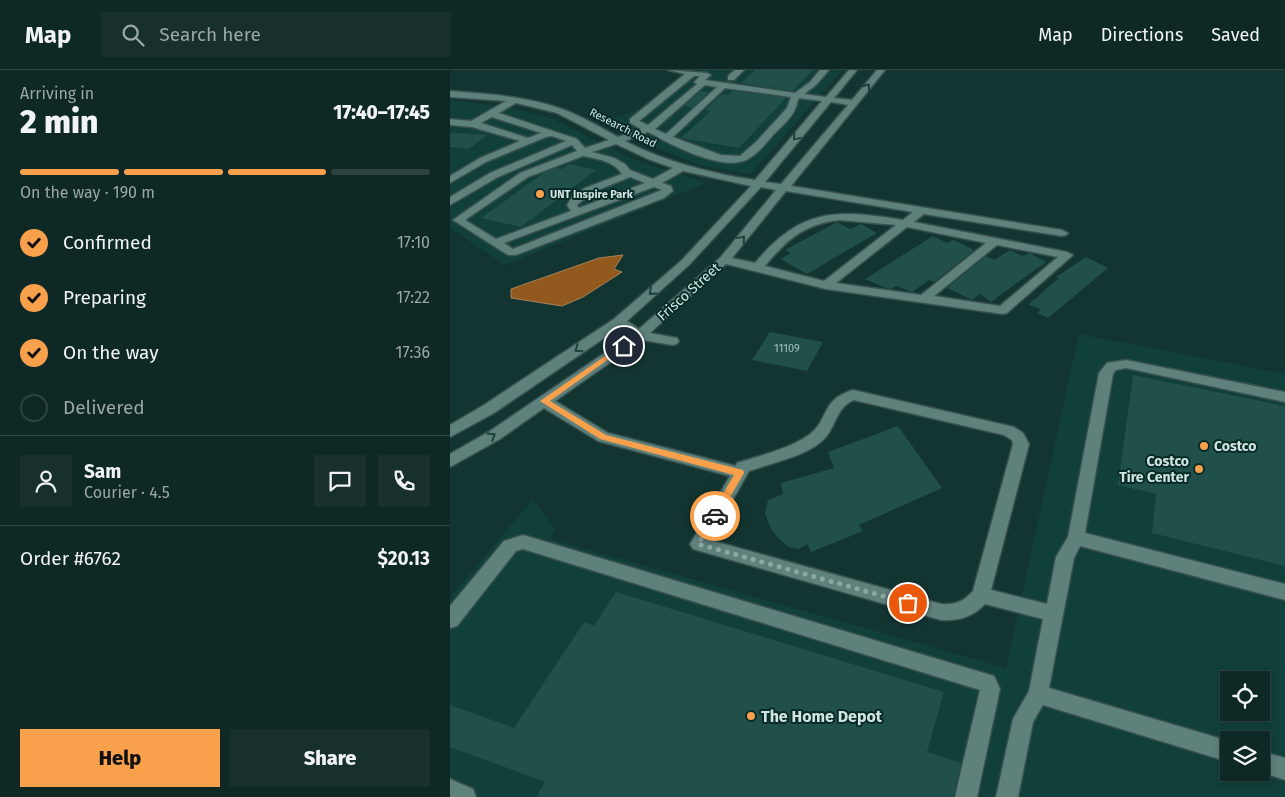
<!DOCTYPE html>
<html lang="en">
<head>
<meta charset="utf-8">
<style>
	body { margin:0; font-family:"Fira Sans",sans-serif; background:#17302d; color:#f1f3f6; height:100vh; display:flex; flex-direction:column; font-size:19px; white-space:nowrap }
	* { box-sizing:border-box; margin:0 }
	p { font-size:16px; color:#9ba6a7 }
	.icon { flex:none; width:28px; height:28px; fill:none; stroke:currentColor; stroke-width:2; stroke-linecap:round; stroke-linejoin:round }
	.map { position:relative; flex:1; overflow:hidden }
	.drawer { display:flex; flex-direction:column; background:#0e2825; width:450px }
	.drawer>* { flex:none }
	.controls { position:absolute; left:770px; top:601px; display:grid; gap:10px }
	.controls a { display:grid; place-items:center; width:50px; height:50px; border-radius:0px; background:#0e2825; box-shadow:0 2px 8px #0003,0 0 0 1px #2e4442; font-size:25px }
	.pin { position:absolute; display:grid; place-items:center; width:42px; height:42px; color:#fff; margin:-21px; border:2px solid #fff; border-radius:50%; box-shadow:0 1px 5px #0007 }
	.courier { position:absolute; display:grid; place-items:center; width:50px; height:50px; margin:-25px; border:4px solid #f8a04b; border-radius:50%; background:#fff; color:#222; box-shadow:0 1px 6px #0007 }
	.summary em { font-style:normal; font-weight:800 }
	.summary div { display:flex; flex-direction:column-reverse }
	.summary { display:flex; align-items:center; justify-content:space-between; height:85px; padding:0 20px }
	h1 { font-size:32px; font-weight:800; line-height:38px }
	.bar { display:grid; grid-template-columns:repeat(4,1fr); gap:8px 5px; align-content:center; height:60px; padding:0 20px }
	.bar i { height:6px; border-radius:4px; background:#2e4442 }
	.bar .active { background:#f8a04b }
	.bar p { grid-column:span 4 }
	.line { display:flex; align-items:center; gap:12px; padding:0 20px; border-top:1px solid #2e4442 }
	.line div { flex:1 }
	.round { display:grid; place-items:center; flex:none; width:52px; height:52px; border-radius:0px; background:#17302d }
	ol { padding:0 20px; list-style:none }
	li { display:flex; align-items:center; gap:15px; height:55px }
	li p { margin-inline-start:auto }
	li .icon { padding:5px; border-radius:50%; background:#f8a04b; color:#111; stroke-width:4 }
	li:last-child { color:#9ba6a7 }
	li i { width:28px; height:28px; border:2px solid #2e4442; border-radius:50% }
	.cta { display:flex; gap:10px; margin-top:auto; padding:10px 20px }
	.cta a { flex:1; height:58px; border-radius:0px; background:#f8a04b; color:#111; font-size:20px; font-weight:800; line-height:58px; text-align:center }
	.cta a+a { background:#17302d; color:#f1f3f6 }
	header { display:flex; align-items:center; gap:30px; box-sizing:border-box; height:70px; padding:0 25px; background:#0e2825; border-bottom:1px solid #2e4442 }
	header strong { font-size:24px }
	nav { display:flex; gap:28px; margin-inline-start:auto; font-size:18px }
	.search { width:350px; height:45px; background:#17302d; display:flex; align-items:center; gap:12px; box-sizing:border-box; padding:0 18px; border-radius:0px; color:#9ba6a7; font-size:19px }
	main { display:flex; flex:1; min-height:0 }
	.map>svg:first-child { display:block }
</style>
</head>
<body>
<header>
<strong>Map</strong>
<div class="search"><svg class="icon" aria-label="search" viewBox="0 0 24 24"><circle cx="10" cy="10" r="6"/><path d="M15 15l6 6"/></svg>Search here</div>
<nav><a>Map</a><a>Directions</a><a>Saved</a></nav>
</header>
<main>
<section class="drawer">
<div class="summary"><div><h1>2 min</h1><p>Arriving in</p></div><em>17:40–17:45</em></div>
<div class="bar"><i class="active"></i><i class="active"></i><i class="active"></i><i></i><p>On the way · 190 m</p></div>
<ol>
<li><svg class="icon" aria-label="check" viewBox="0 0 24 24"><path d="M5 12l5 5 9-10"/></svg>Confirmed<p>17:10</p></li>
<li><svg class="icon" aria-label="check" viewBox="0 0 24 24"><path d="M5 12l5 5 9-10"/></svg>Preparing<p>17:22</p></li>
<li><svg class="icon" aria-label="check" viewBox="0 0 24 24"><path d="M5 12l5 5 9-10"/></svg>On the way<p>17:36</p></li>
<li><i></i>Delivered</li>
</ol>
<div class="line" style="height:90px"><a class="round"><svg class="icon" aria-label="person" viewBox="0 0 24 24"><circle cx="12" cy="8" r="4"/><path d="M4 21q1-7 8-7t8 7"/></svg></a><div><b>Sam</b><p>Courier · 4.5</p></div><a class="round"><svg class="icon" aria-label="chat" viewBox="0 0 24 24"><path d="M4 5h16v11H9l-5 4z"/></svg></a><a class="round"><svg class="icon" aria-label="phone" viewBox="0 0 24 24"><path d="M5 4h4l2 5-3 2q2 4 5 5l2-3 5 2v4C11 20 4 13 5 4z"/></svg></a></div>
<div class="line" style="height:65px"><div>Order #6762</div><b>$20.13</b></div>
<div class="cta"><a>Help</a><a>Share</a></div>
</section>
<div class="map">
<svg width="835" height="727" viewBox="0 0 835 727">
	<rect width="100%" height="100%" fill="#133531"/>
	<g fill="#113f3a" fill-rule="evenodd">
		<path d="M248,0H392L301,104L249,95L195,73L159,49L188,40L250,1Z"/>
		<path d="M0,30L62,38L101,48L180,88L256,113L55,195L0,158Z"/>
		<path d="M629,264L835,304V727H0V528L83,429L105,459L100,469L556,598ZM779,610H811V642H779ZM779,670H811V702H779Z"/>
	</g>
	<path fill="#92591f" stroke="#a58359" d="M173,185L164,199L172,202L133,227L112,236L61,228V219L149,188Z"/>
	<g fill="#214f49">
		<path d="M305,0H363L343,21L291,13Z"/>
		<path d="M251,21L259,22L242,38L234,36Z"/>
		<path d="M283,21L336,28L289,78L231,68L261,41L255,40L272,24L278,25Z"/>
		<path d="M6,63L37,65L19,79L0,77V64Z"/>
		<path d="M119,94L146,100L71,157L31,148L95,102L106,98L112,99Z"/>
		<path d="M387,152L400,159L411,154L427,163L357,204L331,189L341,183L335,180Z"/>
		<path d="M483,166L497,173L504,170L524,180L484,212L479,210L462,222L446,216L441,219L436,218L415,209Z"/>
		<path d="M560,180L572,186L580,183L596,192L541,232L530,224L522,230L497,218L536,186L544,190Z"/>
		<path d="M636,187L658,198L598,248L587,243L591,239L578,235L609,208L606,207Z"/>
		<path d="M320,262L373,272L357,301L302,290Z"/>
		<path d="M683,305L835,336V496L702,463L706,424L668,415Z"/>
		<path d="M448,356L492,418L409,455L413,461L361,482L357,474L349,479L339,477L329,469L320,457L315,443L318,430L333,424L331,413L384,398L378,382Z"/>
		<path d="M166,522L494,622L477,682L511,693L503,727H86L95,712L0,677V635L64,658L134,552L144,556Z"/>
	</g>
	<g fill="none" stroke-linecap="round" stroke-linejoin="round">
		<defs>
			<g id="minor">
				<path d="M218,0L257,3L261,5L255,10L345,23L360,12L370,0H379L366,15L354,24L376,27L399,0H407L384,28L402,30L427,0H435L341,116L612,160L618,163L616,165L612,166L474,144L464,152L617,182L623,185L557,243L553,244L376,219L276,194L200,263L227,268L229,271L227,274L222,275L192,270L105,331L158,363L286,396L287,393C311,385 339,379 359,365C380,349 370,330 403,320L564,357L573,363L579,374L541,520L597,534L606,487L618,467L649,303L657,293L676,290L835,322V332L676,298L666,300L663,304L635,463L835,514V530L630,476L624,488L599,618L779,671V692L593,635L583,652L568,727H546L563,649L579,621L593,549L535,534C523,547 508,551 491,550L243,479L240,474L243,469L280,406L148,371L94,338L50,369L0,397V384L40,361L181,265L169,258L44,343L0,367V355L34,335L164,249L231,191L301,116L233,101L212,113L221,116L223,121L214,128L66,185H58L3,150L70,103L127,81L122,75L48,107L0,135V127L40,103L116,71L102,66L96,67L36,92L0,113V106L30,88L70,71L22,57L0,55V49L21,51L56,31L0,27V21C37,24 76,26 112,39C131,46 150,57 168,67L191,59L180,53V49L235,4ZM244,6H250L244,12L247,14L198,55L189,51ZM255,15L267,17L216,64L205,59ZM275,18L341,27L337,38L307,71L290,86L271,85L223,67ZM349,28L372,31L305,110C259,103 216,92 175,71L198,62C220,74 273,103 298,89C308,84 316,73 323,65C330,58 342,48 345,39C347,35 347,32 349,28ZM381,32L398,35L331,114L315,112ZM66,33L107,43L159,70L135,78L127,69L49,43ZM42,47L91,63L78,68L31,53ZM166,74L198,89L223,98L203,109L180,100L175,94L164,88L142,82ZM133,86C147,89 164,91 172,104L135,118L122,127L117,135L121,141L46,169L15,150L78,107ZM180,107L195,113L129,138L127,135L143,122ZM204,117L212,120L63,179L54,173ZM311,117L326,120L270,188L189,259L177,251L239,195ZM336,121L463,142L453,150C386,139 351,138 305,193L282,188ZM389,150L446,155L374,211L315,196C337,169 355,154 389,150ZM457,157L536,173L471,225L386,213ZM547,175L608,187L550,236L484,226ZM404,330L554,365L562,370L563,374L523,521C513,532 505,535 491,534L260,470L299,401C321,393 358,386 374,369C386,357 386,337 404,330Z"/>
				<path d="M285,0H294L284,10H278V6Z"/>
				<path d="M73,465L544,606L550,619L527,727H505L530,620L73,479L66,481L7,556L0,558V536L54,471Z"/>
				<path d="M811,681L835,688V710L811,702Z"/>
				<path d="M0,709L23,719L26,727H0Z"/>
			</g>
		</defs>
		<use href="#minor" stroke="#37504d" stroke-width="3"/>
		<use href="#minor" fill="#5e817c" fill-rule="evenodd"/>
	</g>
	<defs><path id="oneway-chevron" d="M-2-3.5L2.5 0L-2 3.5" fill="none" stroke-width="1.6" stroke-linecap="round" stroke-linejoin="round" transform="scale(1.25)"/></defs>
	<g stroke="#1d403c">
		<use href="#oneway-chevron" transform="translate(417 17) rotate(-52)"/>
		<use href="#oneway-chevron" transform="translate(346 67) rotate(130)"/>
		<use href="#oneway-chevron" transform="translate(292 169) rotate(-50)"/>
		<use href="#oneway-chevron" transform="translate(202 222) rotate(138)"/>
		<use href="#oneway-chevron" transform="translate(128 279) rotate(146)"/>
		<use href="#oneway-chevron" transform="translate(42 366) rotate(-32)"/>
	</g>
	<path fill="#f8a04b" d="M171,275L177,276L100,331L156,365L293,400L294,403L268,448L265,449L260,446L284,405L150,369L90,331Z"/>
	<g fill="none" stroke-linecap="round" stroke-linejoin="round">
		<path stroke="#8fa7a3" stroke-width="5" stroke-dasharray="0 9" d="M265,446L248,474L458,533"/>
	</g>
	<g fill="#f8a04b" stroke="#072b27" stroke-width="2">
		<circle cx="90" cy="124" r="5"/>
		<circle cx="754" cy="376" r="5"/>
		<circle cx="749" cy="399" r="5"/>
		<circle cx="301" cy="646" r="5"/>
	</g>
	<g text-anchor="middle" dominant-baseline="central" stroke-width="4" stroke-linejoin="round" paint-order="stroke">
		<g font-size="11" fill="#d2e4e1" stroke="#072b27">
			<text transform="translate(173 58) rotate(27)">Research Road</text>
		</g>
		<g font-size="11" font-weight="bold" fill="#d2e4e1" stroke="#072b27" text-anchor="start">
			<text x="100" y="124">UNT Inspire Park</text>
		</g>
		<g font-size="11" fill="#a6bfbb">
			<text x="337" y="278">11109</text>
		</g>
		<g font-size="14" fill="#d2e4e1" stroke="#072b27">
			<text transform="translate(239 222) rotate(-42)">Frisco Street</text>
		</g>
		<g font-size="14" font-weight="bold" fill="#d2e4e1" stroke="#072b27" text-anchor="start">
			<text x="764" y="376">Costco</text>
			<text x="739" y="391" text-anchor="end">Costco<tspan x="739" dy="16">Tire Center</tspan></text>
		</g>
		<g font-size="16" font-weight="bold" fill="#d2e4e1" stroke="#072b27" text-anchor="start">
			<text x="311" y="646">The Home Depot</text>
		</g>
	</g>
</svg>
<div class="controls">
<a><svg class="icon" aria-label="locate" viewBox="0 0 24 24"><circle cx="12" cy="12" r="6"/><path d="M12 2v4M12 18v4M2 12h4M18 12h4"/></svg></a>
<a><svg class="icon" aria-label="layers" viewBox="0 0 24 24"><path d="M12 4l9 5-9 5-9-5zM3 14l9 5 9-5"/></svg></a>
</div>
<div class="pin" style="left:458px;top:533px;background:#ea580c"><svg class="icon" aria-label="bag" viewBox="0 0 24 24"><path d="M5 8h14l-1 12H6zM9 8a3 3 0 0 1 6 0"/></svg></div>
<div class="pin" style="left:174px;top:276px;background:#1f2937"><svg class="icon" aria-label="home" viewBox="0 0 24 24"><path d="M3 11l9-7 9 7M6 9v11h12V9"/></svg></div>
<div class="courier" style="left:265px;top:446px"><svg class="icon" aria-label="car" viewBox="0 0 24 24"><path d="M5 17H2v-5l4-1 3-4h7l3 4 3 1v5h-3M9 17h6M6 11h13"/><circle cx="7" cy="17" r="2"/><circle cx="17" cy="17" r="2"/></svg></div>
</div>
</main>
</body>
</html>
